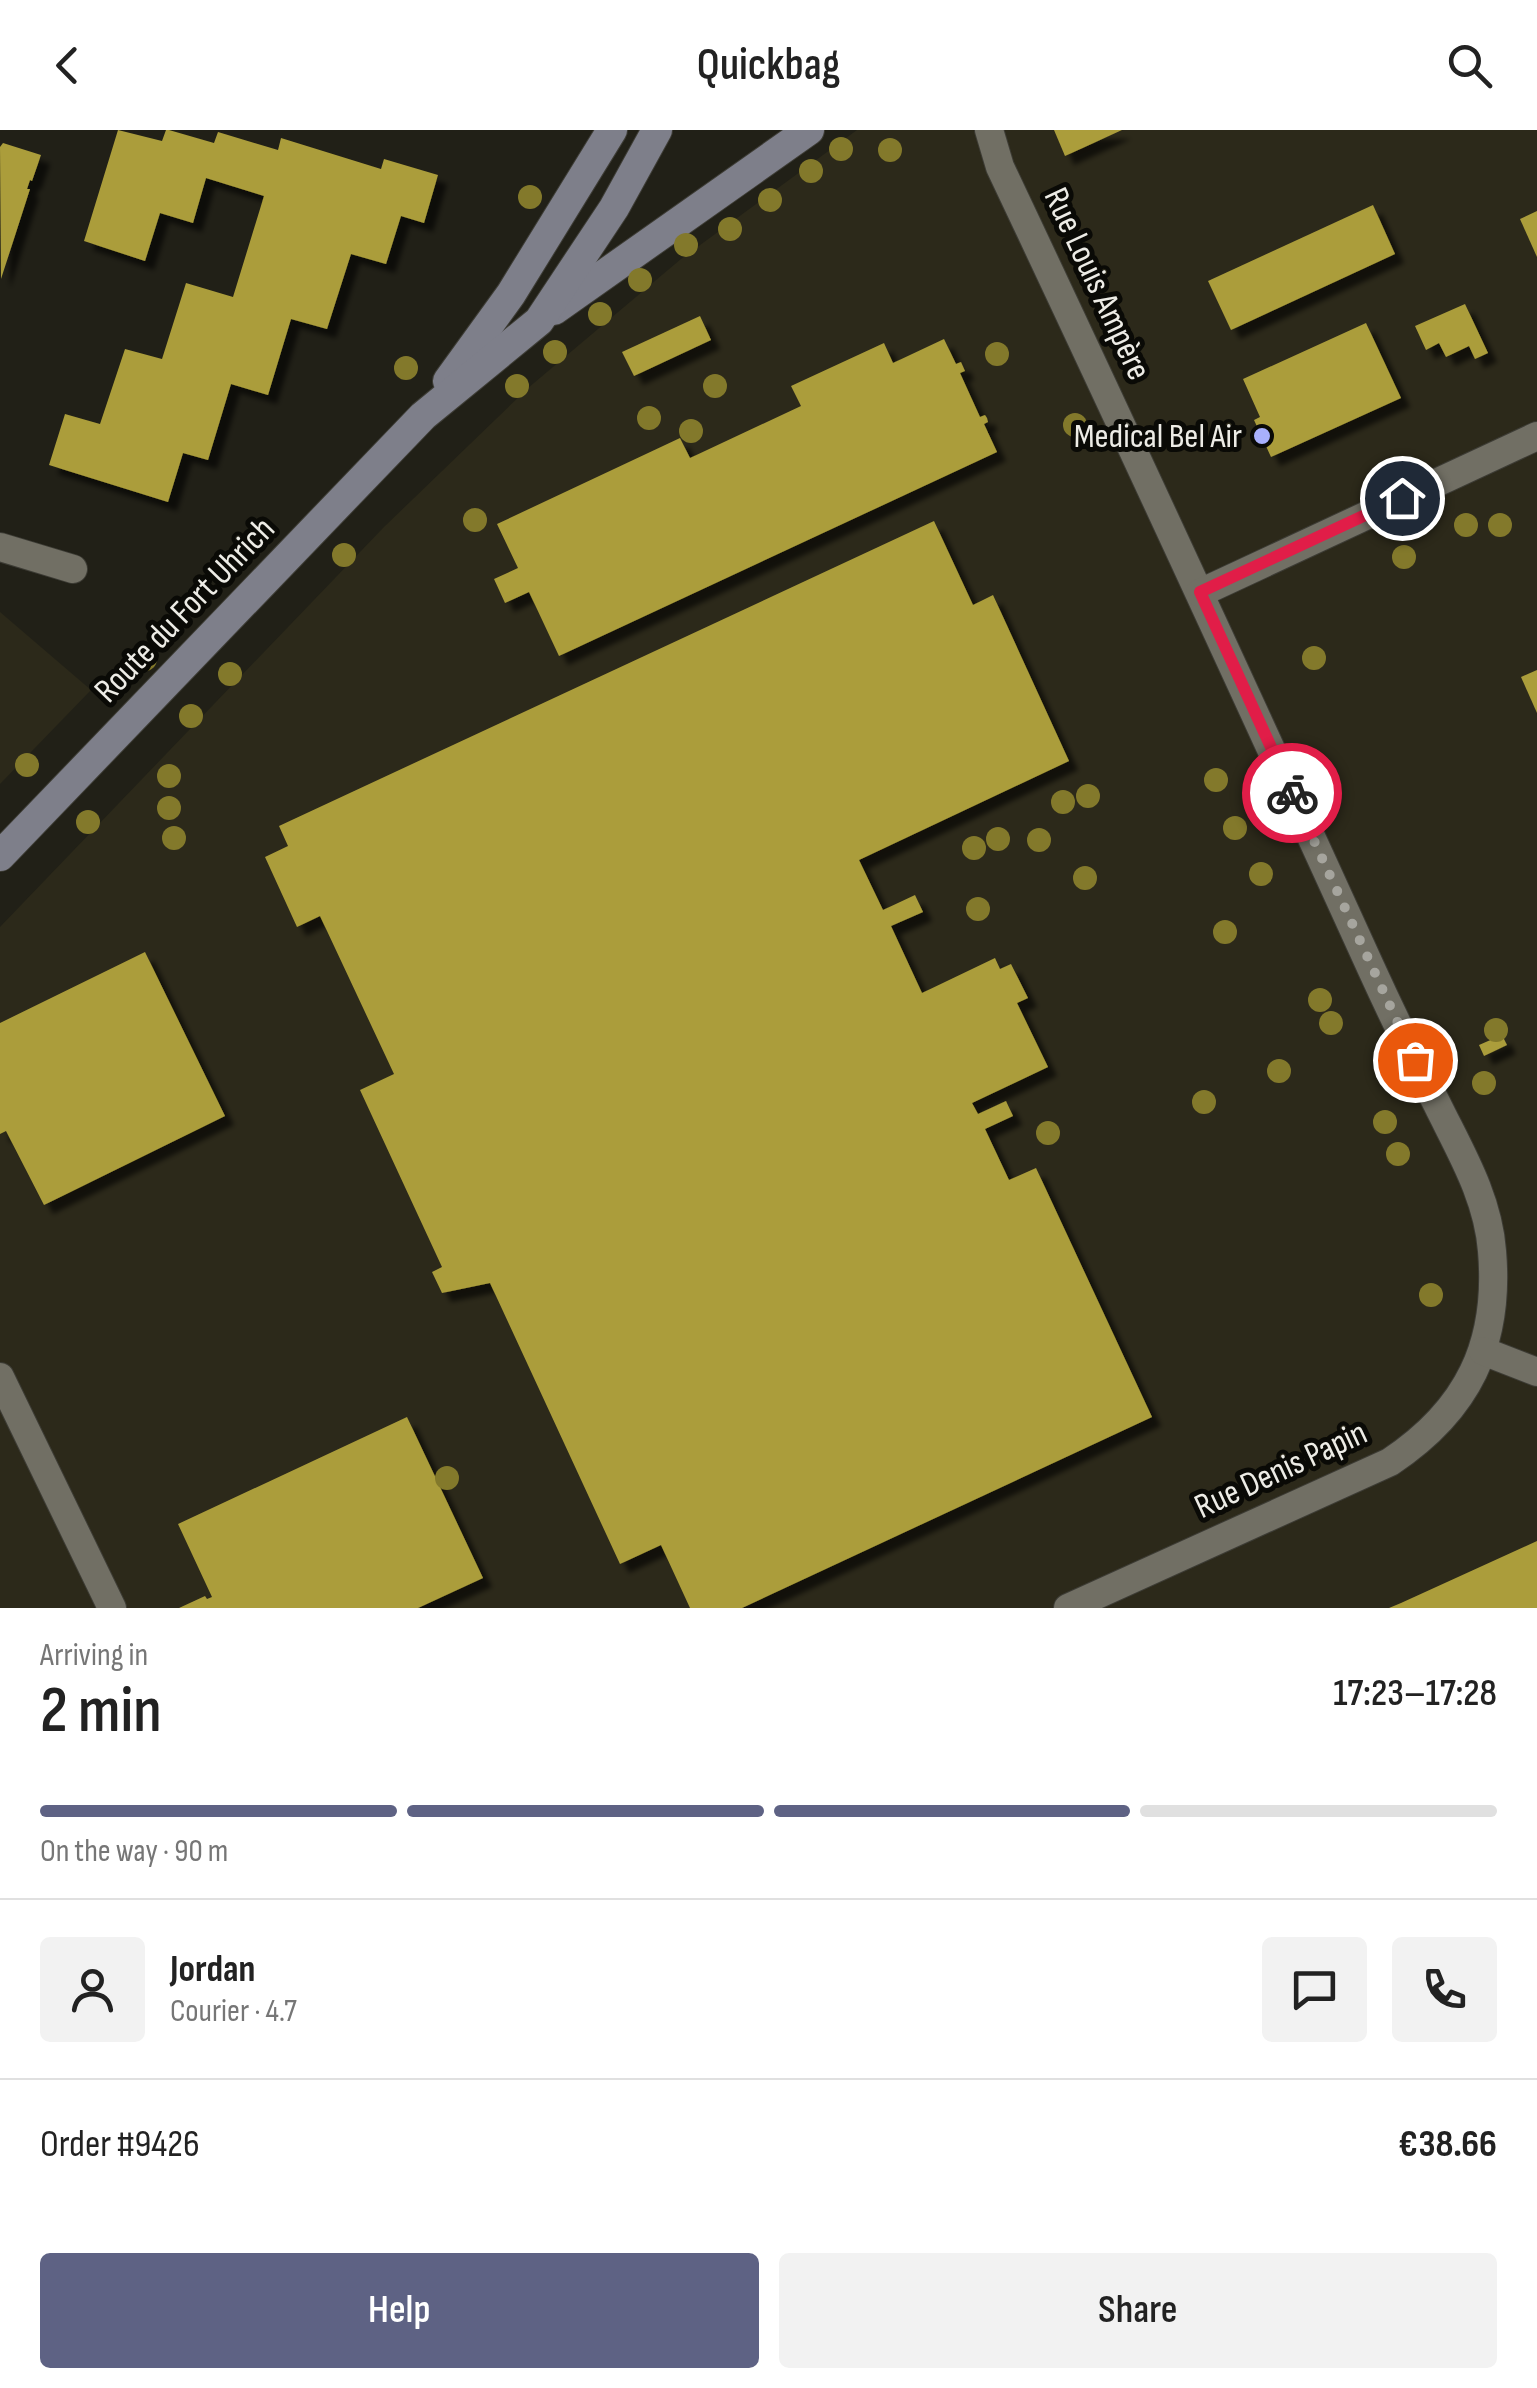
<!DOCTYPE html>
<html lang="en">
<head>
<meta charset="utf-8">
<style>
	body { margin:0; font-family:"Sofia Sans Condensed",sans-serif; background:#f2f2f2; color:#222; height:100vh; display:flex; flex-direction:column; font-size:38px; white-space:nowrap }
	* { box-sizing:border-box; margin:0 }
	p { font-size:32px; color:#767676 }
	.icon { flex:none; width:55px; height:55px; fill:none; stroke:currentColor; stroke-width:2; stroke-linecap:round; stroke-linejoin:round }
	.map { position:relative; height:1478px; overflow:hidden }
	.drawer { display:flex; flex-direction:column; background:#fff; flex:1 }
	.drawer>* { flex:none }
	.pin { position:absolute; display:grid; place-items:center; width:85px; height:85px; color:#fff; margin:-42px; border:5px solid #fff; border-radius:50%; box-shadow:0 2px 10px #0007 }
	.courier { position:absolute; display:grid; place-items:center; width:100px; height:100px; margin:-50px; border:8px solid #e11d48; border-radius:50%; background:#fff; color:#222; box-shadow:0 2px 12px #0007 }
	.headline em { font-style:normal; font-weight:600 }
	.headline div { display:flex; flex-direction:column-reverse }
	.headline { display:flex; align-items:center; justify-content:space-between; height:170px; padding:0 40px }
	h1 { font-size:65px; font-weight:600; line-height:75px }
	.bar { display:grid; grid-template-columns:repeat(4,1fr); gap:15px 10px; align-content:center; height:120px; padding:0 40px }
	.bar i { height:12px; border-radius:8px; background:#e0e0e0 }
	.bar .selected { background:#5e6284 }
	.bar p { grid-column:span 4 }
	.line { display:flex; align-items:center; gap:25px; padding:0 40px; border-top:2px solid #e0e0e0 }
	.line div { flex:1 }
	.round { display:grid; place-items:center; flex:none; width:105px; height:105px; border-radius:10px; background:#f2f2f2 }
	.action { display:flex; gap:20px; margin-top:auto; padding:20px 40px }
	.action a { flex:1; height:115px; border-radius:10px; background:#5e6284; color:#fff; font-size:40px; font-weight:600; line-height:115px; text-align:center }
	.action a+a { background:#f2f2f2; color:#222 }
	header { display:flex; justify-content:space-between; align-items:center; height:130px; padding:0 40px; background:#fff; font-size:45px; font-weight:600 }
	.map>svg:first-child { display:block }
</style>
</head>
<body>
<header><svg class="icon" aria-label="back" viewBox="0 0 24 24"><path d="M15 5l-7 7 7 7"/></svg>Quickbag<svg class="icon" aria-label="search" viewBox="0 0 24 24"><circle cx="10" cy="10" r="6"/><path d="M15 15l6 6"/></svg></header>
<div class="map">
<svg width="1537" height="1478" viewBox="0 0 1537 1478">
	<defs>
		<filter id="shadow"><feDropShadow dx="9" dy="9" stdDeviation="2.5" flood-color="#0009"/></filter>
	</defs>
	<rect width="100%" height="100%" fill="#212017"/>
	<g fill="#2c291a">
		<path d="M857,0H1537V1478H0V797L384,397L528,258L681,129Z"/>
		<path d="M0,482L91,560L0,654Z"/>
	</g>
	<g fill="#ab9d3b" filter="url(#shadow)">
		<path d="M118,0L162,11L166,0H169L214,13L218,2L278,20L281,8L381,39L384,29L438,45L424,93L401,86L386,134L351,124L327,199L291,189L268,265L231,254L208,330L183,323L168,372L49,335L65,284L100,294L125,219L162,229L186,153L233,167L264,66L206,48L193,93L160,83L145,131L84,111Z"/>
		<path d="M1054,0H1122L1065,26Z"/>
		<path d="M3,13L41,25L32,51L30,50L27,59H30L1,149L0,17Z"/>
		<path d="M1373,75L1395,124L1231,200L1208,151Z"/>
		<path d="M1537,81V127L1520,89Z"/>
		<path d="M1465,174L1488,223L1475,229L1469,216L1446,227L1439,213L1426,220L1415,196Z"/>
		<path d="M700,186L711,210L634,246L622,222Z"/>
		<path d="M1366,193L1401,268L1271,327L1254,290L1260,287L1243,249Z"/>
		<path d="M944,209L956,234L961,232L965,241L960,243L980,287L985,285L987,288L988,292L984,294L997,322L559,526L529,462L505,473L494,449L518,438L497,394L680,308L690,328L801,276L791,256L884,213L893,233Z"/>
		<path d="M934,391L973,475L993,465L1069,631L859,730L883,780L915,765L923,782L891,796L922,863L995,828L1000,839L1011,834L1028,868L1017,873L1048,937L972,973L978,984L1006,971L1013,986L985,999L1009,1050L1036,1038L1152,1287L742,1478H690L661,1415L620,1434L490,1153L442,1163L432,1142L442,1137L360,960L394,944L320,786L297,797L265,727L288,716L279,696Z"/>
		<path d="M1537,540V583L1521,547Z"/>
		<path d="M145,822L225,986L44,1075L6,1001L0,1004V893Z"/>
		<path d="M1502,905L1507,915L1484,926L1479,915Z"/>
		<path d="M407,1287L483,1448L418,1478H179L205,1466L207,1469L212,1467L178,1394Z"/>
		<path d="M1537,1411V1478H1389L1401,1473Z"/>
	</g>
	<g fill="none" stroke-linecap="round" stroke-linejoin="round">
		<defs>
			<g id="street">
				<path d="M989,0L1000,37C1126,303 1249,570 1371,838C1392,884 1414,929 1437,974C1460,1021 1488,1067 1492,1121C1500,1214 1468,1280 1390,1332L1068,1478"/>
				<path d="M0,417L73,439"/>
				<path d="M1200,463L1537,306"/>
				<path d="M1483,1221L1537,1242"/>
				<path d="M0,1247L112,1478"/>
			</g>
			<g id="secondary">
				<path d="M554,180L809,0"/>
				<path d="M448,251L511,164L612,0"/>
				<path d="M0,726L423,286L539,191L614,78L657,0"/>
			</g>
		</defs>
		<use href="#street" stroke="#3d3c35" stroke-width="30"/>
		<use href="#secondary" stroke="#3d3c35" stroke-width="32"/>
		<use href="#street" stroke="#716f64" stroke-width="28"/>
		<use href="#secondary" stroke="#7e7f8a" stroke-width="30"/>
	</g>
	<g fill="#83792b">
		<circle cx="841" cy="19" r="12"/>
		<circle cx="890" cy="20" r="12"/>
		<circle cx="811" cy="41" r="12"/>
		<circle cx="530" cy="67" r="12"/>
		<circle cx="770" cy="70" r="12"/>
		<circle cx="730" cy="99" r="12"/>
		<circle cx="686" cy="115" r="12"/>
		<circle cx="640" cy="150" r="12"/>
		<circle cx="600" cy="184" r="12"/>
		<circle cx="555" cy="222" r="12"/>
		<circle cx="997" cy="224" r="12"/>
		<circle cx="406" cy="238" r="12"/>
		<circle cx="517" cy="256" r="12"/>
		<circle cx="715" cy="256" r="12"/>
		<circle cx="649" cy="288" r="12"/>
		<circle cx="1075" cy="295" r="12"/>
		<circle cx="691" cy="301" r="12"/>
		<circle cx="475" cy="390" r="12"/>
		<circle cx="1466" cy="395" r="12"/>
		<circle cx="1500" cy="395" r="12"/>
		<circle cx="344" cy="425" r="12"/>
		<circle cx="1404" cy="427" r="12"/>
		<circle cx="1314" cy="528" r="12"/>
		<circle cx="145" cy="529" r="12"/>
		<circle cx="230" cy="544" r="12"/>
		<circle cx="191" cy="586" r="12"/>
		<circle cx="27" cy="635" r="12"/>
		<circle cx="169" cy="646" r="12"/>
		<circle cx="1216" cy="650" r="12"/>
		<circle cx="1088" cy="666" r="12"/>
		<circle cx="1063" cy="672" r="12"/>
		<circle cx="169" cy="678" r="12"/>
		<circle cx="88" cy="692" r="12"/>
		<circle cx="1235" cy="698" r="12"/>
		<circle cx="174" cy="708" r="12"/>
		<circle cx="998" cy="709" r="12"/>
		<circle cx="1039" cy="710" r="12"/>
		<circle cx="974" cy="718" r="12"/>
		<circle cx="1261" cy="744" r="12"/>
		<circle cx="1085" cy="748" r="12"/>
		<circle cx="978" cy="779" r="12"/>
		<circle cx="1225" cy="802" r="12"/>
		<circle cx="1320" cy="870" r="12"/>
		<circle cx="1331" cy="893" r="12"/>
		<circle cx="1496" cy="900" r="12"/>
		<circle cx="1279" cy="941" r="12"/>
		<circle cx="1484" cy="953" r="12"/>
		<circle cx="1204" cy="972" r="12"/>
		<circle cx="1385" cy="992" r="12"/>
		<circle cx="1048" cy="1003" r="12"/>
		<circle cx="1398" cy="1024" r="12"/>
		<circle cx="1431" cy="1165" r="12"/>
		<circle cx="447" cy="1348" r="12"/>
	</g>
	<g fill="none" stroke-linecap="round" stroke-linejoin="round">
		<path stroke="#a6a59e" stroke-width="10" stroke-dasharray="0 18" d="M1292,663L1415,930"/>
		<path stroke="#e11d48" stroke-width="12" d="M1292,663L1200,462L1402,368"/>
	</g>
	<circle fill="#a8b0fc" stroke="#0a0a06" stroke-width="4" cx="1262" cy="306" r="10"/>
	<g text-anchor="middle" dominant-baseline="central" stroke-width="10" stroke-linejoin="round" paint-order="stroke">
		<g font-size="35" fill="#edece6" stroke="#0a0a06">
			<text transform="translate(1097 154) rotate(65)">Rue Louis Ampère</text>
			<text transform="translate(185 480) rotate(-46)">Route du Fort Uhrich</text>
			<text transform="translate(1281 1340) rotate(-25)">Rue Denis Papin</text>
		</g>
		<g font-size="35" fill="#edece6" stroke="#0a0a06" text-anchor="end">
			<text x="1242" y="306">Medical Bel Air</text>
		</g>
	</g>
</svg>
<div class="pin" style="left:1415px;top:930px;background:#ea580c"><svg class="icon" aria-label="bag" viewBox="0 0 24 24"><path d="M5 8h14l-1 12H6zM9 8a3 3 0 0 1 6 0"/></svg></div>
<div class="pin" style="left:1402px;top:368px;background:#1f2937"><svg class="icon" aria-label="home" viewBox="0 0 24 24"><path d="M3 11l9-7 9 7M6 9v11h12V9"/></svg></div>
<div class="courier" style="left:1292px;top:663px"><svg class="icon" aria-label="bike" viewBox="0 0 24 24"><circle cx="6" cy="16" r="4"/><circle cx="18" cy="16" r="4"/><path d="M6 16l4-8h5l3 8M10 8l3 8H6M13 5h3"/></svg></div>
</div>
<section class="drawer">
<div class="headline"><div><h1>2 min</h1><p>Arriving in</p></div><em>17:23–17:28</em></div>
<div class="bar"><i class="selected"></i><i class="selected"></i><i class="selected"></i><i></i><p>On the way · 90 m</p></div>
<div class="line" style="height:180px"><a class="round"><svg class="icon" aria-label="person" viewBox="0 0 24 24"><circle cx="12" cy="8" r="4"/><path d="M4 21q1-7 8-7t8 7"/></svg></a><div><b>Jordan</b><p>Courier · 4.7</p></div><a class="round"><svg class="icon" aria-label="chat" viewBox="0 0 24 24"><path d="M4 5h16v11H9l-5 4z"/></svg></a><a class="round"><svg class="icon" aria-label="phone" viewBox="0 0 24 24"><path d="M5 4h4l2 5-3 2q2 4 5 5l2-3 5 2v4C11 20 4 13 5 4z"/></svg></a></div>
<div class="line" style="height:130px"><div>Order #9426</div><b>€38.66</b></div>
<div class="action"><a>Help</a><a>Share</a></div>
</section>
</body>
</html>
